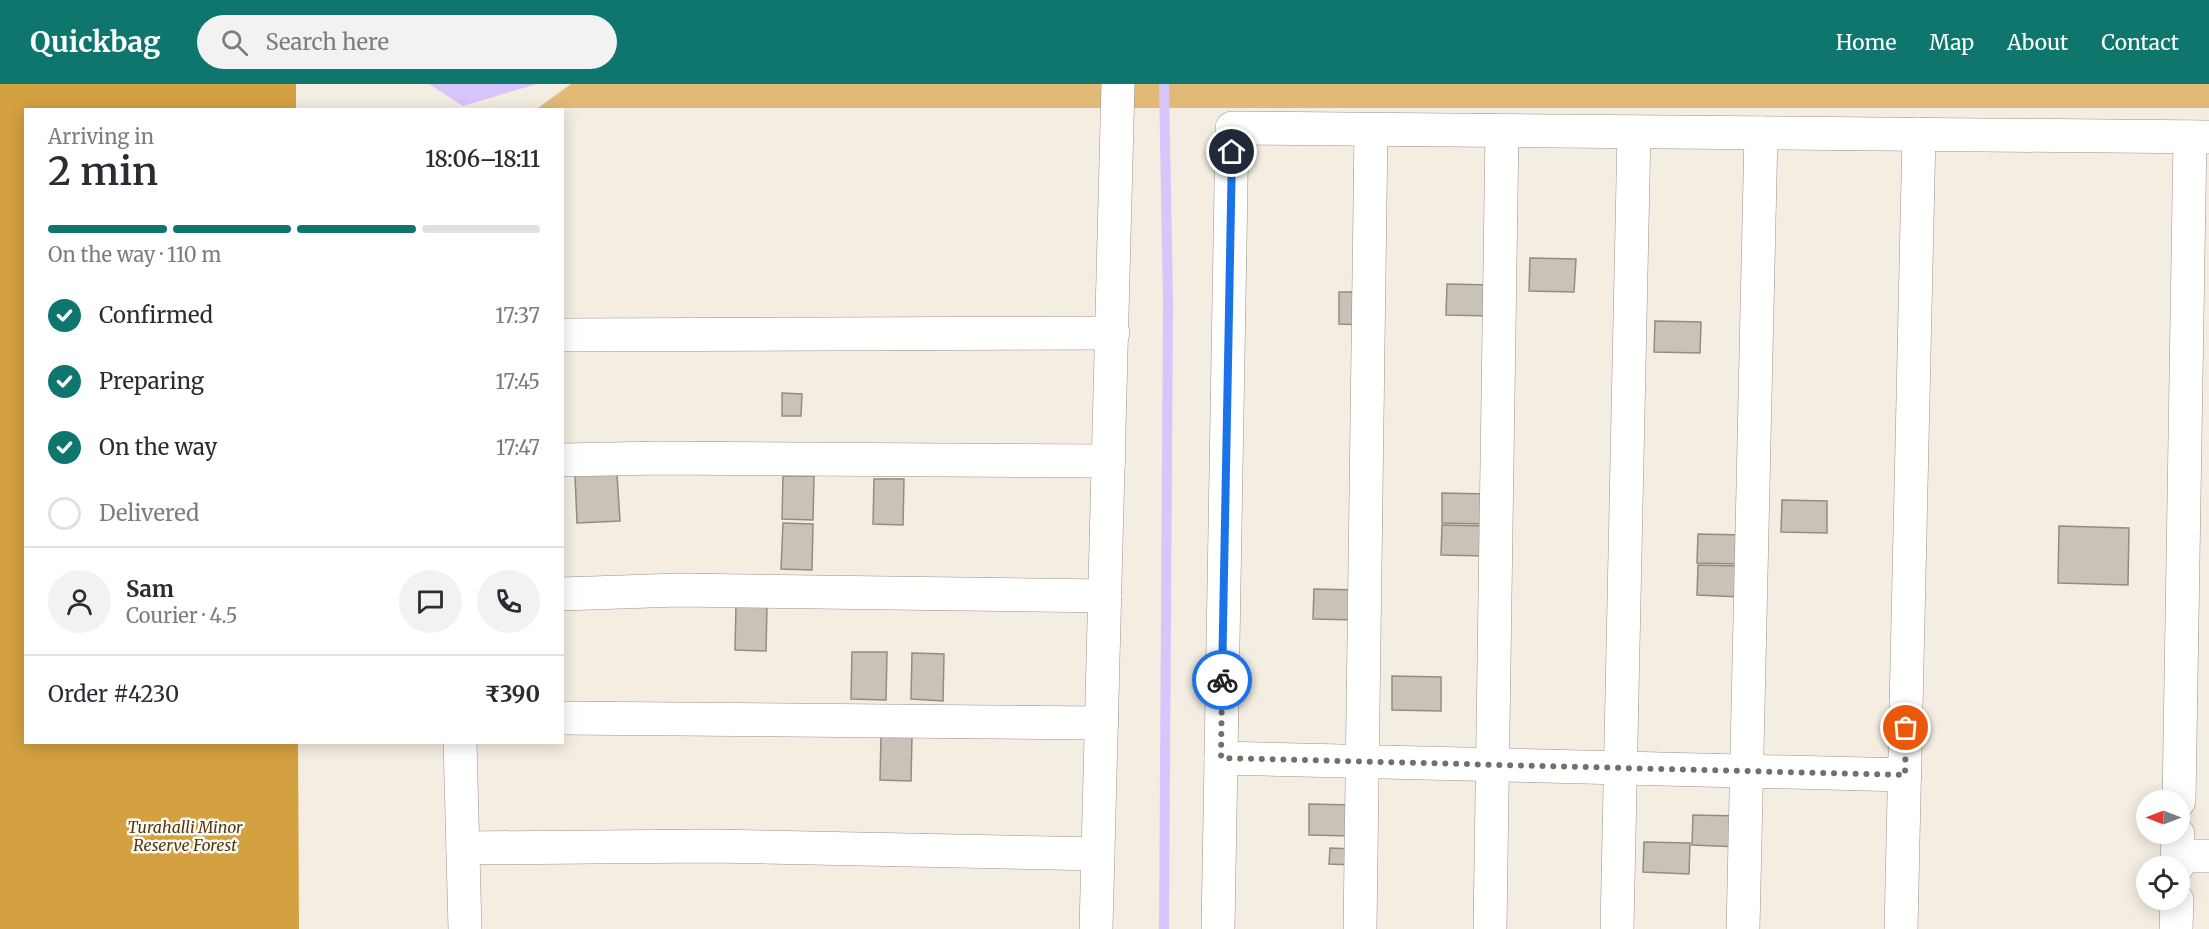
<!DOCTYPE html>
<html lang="en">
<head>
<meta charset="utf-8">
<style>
	body { margin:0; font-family:Merriweather,serif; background:#f2f2f3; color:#2b2b33; height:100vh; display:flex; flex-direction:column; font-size:22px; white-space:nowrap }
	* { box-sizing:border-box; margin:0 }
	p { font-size:20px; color:#7c7c81 }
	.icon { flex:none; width:33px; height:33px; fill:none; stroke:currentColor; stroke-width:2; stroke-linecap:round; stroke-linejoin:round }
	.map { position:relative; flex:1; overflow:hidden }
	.details { position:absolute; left:24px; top:24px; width:540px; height:636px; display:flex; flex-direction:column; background:#fff; border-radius:0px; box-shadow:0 3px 15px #0003 }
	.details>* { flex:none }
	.needle { width:39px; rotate:270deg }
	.fabs { position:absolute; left:2136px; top:706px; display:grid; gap:12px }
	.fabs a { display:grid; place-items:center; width:54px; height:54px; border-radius:50%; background:#fff; box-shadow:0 3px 15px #0003; font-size:30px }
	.pin { position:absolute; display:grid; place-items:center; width:51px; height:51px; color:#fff; margin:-26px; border:3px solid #fff; border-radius:50%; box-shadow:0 2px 6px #0007 }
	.courier { position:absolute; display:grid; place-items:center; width:60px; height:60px; margin:-30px; border:4px solid #1a73e8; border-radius:50%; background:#fff; color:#222; box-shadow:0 2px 8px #0007 }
	.head em { font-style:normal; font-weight:600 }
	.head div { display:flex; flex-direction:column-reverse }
	.head { display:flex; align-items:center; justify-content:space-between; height:102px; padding:0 24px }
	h1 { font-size:39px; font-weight:600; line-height:45px }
	.bar { display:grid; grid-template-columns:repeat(4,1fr); gap:9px 6px; align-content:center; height:72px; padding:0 24px }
	.bar i { height:8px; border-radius:4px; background:#e1e1e2 }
	.bar .active { background:#0f766e }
	.bar p { grid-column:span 4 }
	.line { display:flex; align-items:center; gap:15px; padding:0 24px; border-top:2px solid #e1e1e2 }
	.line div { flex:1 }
	.round { display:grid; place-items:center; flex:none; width:63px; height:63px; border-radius:32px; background:#f2f2f3 }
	ol { padding:0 24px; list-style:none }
	li { display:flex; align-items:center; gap:18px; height:66px }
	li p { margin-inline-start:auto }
	li .icon { padding:6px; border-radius:50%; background:#0f766e; color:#fff; stroke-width:4 }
	li:last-child { color:#7c7c81 }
	li i { width:33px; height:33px; border:3px solid #e1e1e2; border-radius:50% }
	header { display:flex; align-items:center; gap:36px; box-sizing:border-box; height:84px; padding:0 30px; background:#0f766e; color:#fff }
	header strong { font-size:28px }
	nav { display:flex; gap:33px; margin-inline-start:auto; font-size:21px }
	.search { width:420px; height:54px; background:#f2f2f3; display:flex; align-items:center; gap:15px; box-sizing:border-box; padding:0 21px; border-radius:33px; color:#7c7c81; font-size:22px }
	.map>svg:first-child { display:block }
</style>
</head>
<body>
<header>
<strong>Quickbag</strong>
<div class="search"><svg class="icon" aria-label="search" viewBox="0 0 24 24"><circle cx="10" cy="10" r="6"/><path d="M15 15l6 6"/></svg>Search here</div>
<nav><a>Home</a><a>Map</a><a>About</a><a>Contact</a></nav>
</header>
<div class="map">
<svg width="2209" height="845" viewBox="0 0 2209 845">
	<rect width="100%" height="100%" fill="#f4ede2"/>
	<path fill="#e1ba77" d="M571,0H2209V24H538Z"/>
	<path fill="#d4a141" d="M0,0H296V25L26,26V658L298,659L299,845H0Z"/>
	<path fill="#d8c5fb" d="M429,0H537L463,22Z"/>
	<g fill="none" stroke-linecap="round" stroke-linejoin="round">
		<path stroke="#d8c5fb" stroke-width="10" d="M1164,845L1168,218L1164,0"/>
	</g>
	<g fill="#c9c2b8" stroke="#928c81" stroke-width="1.5">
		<path d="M1530,174L1576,175L1574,208L1529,207Z"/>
		<path d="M1447,200L1492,201L1491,232L1446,231Z"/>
		<path d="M1339,208H1365L1364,241L1339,240Z"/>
		<path d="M1655,237L1701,238L1700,269L1654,268Z"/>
		<path d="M782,309L802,310L801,332H782Z"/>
		<path d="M617,390L620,437L577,439L575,391Z"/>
		<path d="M783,392H814L813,436L782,435Z"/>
		<path d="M874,395H904L903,441L873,440Z"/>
		<path d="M1442,409L1488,410L1487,440L1442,439Z"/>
		<path d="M1782,416L1827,417V449L1781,448Z"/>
		<path d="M783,439L813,440L812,486L781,485Z"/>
		<path d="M1442,441L1487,442L1486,472L1441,471Z"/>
		<path d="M2059,442L2129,444L2128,501L2058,499Z"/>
		<path d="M1698,450L1743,451L1742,480L1697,479Z"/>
		<path d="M1698,481L1742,482L1741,513L1697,511Z"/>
		<path d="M1314,505L1358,506L1357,536L1313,535Z"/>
		<path d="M736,520L767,521L766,567L735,566Z"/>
		<path d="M852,568H887L886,616L851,615Z"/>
		<path d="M912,569L944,570L943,617L911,615Z"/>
		<path d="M1392,592L1441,593V627L1392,626Z"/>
		<path d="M881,652H912L911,697L880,696Z"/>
		<path d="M1309,720L1352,721L1351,752L1309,751Z"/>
		<path d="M1693,731L1740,732L1739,763L1692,761Z"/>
		<path d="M1644,758L1690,759L1689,790L1643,788Z"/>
		<path d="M1330,764L1353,765V781L1329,780Z"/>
	</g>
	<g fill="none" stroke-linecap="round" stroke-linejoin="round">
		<defs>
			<g id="minor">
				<path d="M562,251L1113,249"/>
				<path d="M562,376L660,374L1109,377"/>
				<path d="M562,510L679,506L1105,512"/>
				<path d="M562,634L1102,639"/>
				<path d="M460,658L465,845"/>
				<path d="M1221,674L1905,691"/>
				<path d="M2179,717L2190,53"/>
				<path d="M463,764L712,762L1098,770"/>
				<path d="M2178,772H2209"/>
				<path d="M2177,783L2178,750"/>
				<path d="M1096,845L1118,0"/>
				<path d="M1218,845L1232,44L2209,53"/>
				<path d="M1360,845L1371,46"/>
				<path d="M1490,845L1502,47"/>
				<path d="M1617,845L1634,48"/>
				<path d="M1743,845L1761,49"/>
				<path d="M1901,845L1919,50"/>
				<path d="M2176,845L2177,816"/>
			</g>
		</defs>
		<use href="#minor" stroke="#999388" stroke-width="34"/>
		<use href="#minor" stroke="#fff" stroke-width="33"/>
	</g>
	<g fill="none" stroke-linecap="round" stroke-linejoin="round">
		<path stroke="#737068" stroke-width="6" stroke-dasharray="0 10.8" d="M1222,596L1221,674L1905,691L1906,644"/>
		<path stroke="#1a73e8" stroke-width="8" d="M1222,596L1232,68"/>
	</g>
	<g text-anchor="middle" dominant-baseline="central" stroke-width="5" stroke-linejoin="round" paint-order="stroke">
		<g font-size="16" font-style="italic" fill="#4e3910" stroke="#fffbf4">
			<text x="185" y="743">Turahalli Minor<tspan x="185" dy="18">Reserve Forest</tspan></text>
		</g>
	</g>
</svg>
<div class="fabs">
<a><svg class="needle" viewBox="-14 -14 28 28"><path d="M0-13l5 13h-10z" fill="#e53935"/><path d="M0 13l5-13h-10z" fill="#7c7c81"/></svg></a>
<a><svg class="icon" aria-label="locate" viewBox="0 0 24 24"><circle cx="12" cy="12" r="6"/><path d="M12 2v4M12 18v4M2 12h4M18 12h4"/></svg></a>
</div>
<div class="pin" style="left:1906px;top:644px;background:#ea580c"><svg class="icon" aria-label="bag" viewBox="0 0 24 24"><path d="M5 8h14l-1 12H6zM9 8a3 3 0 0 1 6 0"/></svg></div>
<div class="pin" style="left:1232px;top:68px;background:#1f2937"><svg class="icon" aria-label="home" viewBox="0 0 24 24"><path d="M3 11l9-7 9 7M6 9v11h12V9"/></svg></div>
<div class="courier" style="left:1222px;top:596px"><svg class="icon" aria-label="bike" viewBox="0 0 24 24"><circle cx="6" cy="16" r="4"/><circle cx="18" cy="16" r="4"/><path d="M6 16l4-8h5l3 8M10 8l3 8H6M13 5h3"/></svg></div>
<section class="details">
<div class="head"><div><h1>2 min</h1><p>Arriving in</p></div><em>18:06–18:11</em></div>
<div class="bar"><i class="active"></i><i class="active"></i><i class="active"></i><i></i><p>On the way · 110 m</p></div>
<ol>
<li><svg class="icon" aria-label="check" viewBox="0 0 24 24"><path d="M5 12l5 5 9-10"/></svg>Confirmed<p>17:37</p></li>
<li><svg class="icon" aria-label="check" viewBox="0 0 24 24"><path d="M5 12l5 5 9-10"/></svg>Preparing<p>17:45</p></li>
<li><svg class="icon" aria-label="check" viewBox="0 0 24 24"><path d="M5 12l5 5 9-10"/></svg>On the way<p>17:47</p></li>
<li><i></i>Delivered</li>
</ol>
<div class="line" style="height:108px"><a class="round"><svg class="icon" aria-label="person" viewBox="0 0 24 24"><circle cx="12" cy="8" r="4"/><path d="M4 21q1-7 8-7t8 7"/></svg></a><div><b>Sam</b><p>Courier · 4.5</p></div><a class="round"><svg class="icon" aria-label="chat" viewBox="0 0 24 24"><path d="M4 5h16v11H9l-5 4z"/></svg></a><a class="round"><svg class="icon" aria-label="phone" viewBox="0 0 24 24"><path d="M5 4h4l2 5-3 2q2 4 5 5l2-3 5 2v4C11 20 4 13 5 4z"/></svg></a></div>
<div class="line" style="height:78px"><div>Order #4230</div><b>₹390</b></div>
</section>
</div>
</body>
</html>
